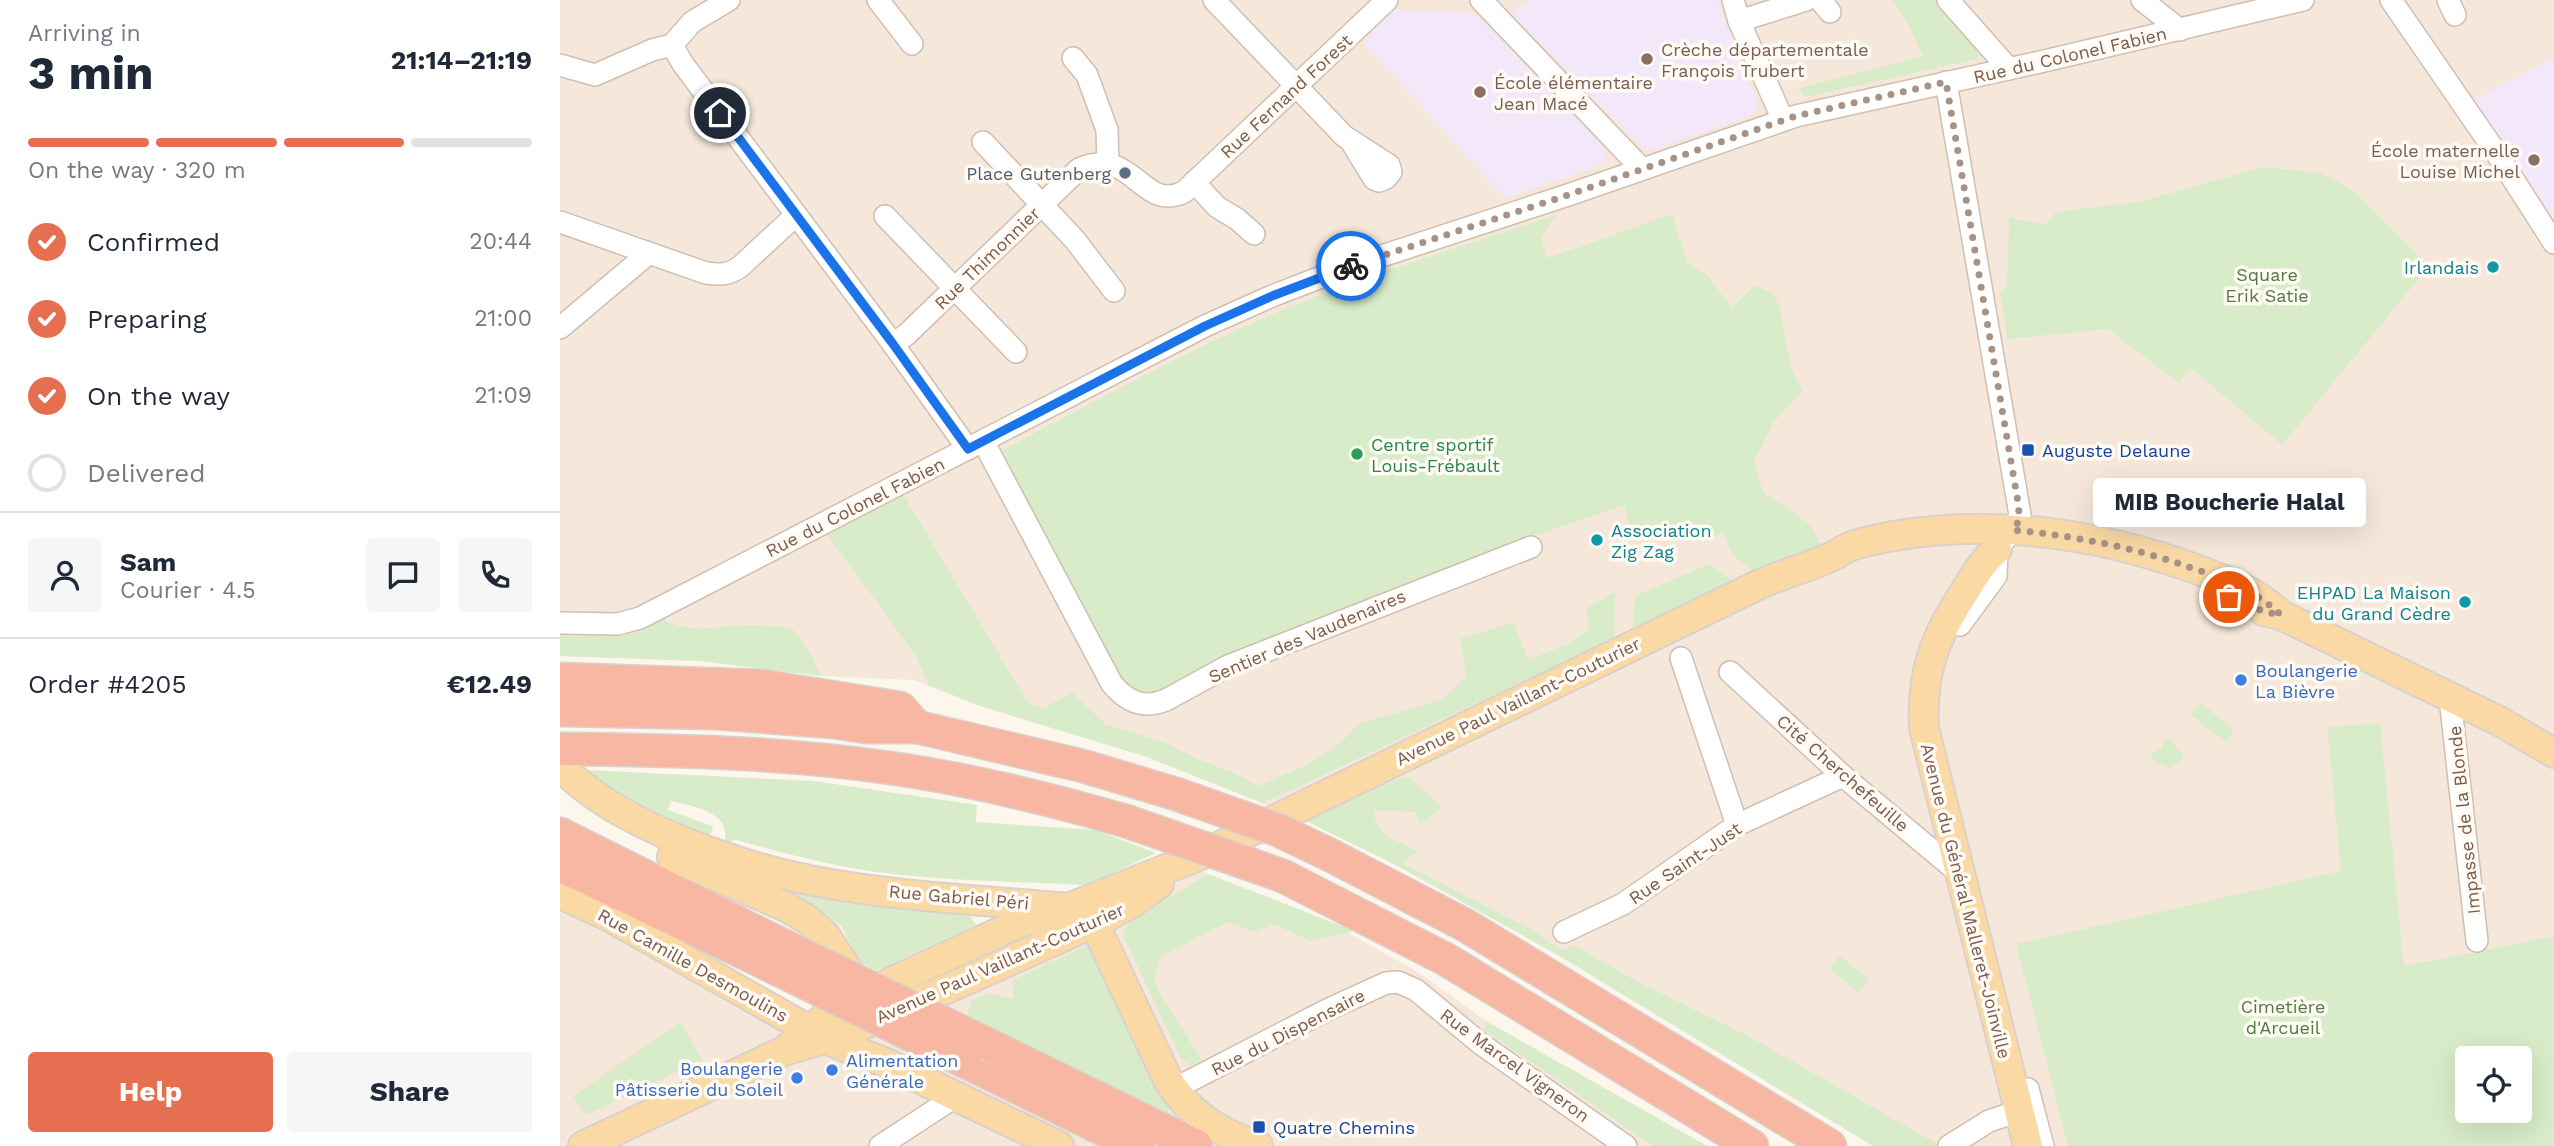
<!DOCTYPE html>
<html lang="en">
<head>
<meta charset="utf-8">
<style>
	body { margin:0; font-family:"Work Sans",sans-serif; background:#f6f6f7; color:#1f2937; height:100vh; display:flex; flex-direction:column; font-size:26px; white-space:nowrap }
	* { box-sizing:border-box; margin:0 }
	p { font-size:23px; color:#747a83 }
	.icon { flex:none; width:38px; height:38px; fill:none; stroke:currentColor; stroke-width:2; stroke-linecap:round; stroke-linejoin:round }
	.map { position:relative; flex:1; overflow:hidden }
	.sheet { display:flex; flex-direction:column; background:#fff; width:560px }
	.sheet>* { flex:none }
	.fabs { position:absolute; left:1895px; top:1046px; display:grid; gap:14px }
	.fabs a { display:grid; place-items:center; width:77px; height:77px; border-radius:7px; background:#fff; box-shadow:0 7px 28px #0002; font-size:35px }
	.pin { position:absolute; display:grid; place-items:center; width:60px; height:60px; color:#fff; margin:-30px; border:4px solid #fff; border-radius:50%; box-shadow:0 2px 7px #0007 }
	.courier { position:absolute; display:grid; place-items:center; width:70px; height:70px; margin:-35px; border:5px solid #1a73e8; border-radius:50%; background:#fff; color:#222; box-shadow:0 2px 9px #0007 }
	.bubble { position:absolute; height:49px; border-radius:7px; background:#fff; box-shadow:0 7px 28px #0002; font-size:23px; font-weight:700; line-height:49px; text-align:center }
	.summary em { font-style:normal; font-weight:700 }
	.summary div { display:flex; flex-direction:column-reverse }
	.summary { display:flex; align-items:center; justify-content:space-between; height:119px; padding:0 28px }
	h1 { font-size:46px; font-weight:700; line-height:52px }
	.bar { display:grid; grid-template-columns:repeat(4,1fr); gap:10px 7px; align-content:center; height:84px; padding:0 28px }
	.bar i { height:9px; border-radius:5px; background:#e0e1e3 }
	.bar .selected { background:#e76f51 }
	.bar p { grid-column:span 4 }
	.line { display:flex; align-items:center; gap:18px; padding:0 28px; border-top:2px solid #e0e1e3 }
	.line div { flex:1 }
	.round { display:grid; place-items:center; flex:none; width:74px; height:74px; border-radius:7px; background:#f6f6f7 }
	ol { padding:0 28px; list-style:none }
	li { display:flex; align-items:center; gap:21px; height:77px }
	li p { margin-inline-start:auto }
	li .icon { padding:7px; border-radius:50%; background:#e76f51; color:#fff; stroke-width:4 }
	li:last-child { color:#747a83 }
	li i { width:38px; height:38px; border:4px solid #e0e1e3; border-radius:50% }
	.primary-button { display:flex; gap:14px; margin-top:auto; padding:14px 28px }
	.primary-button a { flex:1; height:80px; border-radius:7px; background:#e76f51; color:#fff; font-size:28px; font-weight:700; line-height:80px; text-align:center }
	.primary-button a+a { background:#f6f6f7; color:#1f2937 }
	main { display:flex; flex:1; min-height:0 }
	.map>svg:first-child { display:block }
</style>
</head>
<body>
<main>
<section class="sheet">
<div class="summary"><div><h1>3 min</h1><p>Arriving in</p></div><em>21:14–21:19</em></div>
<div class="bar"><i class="selected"></i><i class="selected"></i><i class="selected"></i><i></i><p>On the way · 320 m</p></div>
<ol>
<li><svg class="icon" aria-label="check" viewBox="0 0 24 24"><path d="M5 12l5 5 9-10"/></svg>Confirmed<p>20:44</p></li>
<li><svg class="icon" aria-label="check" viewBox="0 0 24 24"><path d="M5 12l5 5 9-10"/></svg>Preparing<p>21:00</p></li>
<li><svg class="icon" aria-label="check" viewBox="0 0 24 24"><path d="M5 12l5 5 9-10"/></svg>On the way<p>21:09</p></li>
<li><i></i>Delivered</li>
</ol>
<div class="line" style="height:126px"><a class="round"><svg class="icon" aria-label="person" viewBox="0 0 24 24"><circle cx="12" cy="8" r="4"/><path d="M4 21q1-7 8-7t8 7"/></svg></a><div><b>Sam</b><p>Courier · 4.5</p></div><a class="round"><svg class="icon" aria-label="chat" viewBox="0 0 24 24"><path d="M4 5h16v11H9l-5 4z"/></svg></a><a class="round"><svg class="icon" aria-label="phone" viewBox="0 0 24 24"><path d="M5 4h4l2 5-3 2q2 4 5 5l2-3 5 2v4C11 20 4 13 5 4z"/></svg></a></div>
<div class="line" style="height:91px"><div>Order #4205</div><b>€12.49</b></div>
<div class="primary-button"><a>Help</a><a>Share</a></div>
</section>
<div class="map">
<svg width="1994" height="1146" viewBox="0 0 1994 1146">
	<rect width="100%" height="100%" fill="#fdf6ec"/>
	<g fill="#f5e8da" fill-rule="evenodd">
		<path d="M0,0H1994V1146H1313L996,954L834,864L742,819L584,756L420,706L353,680L261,676L141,661L0,656ZM1908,1059H1960V1111H1908Z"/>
		<path d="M632,867L792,935L858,972L926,1021V1030L1092,1146H0V904L269,1043Z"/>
	</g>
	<g fill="#f3e8fa">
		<path d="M971,0H1157L1186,78L1197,97L1196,108L1193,115L1088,151L1083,149L951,13Z"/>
		<path d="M837,10L909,13L918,17L1047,151L1044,164L945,198L804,43L811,37L814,28L832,11Z"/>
		<path d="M1994,58V220L1914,100Z"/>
	</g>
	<g fill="#d8ecc9" fill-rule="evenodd">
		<path d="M1333,0H1379L1418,44L1417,59L1245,97L1240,88L1363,56L1347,22Z"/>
		<path d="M1703,167L1762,173L1795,192L1869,266L1722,445L1631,368L1619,383L1548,329L1447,339L1440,293L1447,287L1449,218L1487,224L1496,212L1583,201Z"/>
		<path d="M1112,214L1128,262L1147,275L1172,308L1194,285L1214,294C1229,326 1222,359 1243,390L1213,423L1194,461L1203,492L1251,525L1261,545L1195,573L1172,554L1163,533L1152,537L1129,520C1109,527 1089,535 1069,523L1064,505L938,548L603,695C586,696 575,693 562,683L437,453C527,406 617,355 711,315C803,275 901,247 996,215L981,237L988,258Z"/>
		<path d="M343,494L468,703L483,709L512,692L546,725L604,742L640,760L674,773L698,786L747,765L780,744L798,724L883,699L906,676L900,639L954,622L968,660L1008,644L1028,630L1027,608L1055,592L1054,639L703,803L584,756L420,706L369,685L356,656L266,533Z"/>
		<path d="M1150,564L1175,583L1072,632L1075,596Z"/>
		<path d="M103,618C122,636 164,625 188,625C202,625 217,627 232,628L250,653L261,676L141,661L0,656V636H58L73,634Z"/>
		<path d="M1641,703L1674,730L1665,742L1631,715Z"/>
		<path d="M1820,723L1844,966L1994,936V1146H1508L1456,944L1781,871L1767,727ZM1908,1059H1960V1111H1908Z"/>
		<path d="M1610,738L1624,757L1623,759L1608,768L1603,763L1599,766L1590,755L1603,746L1601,743Z"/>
		<path d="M26,770L254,781L417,805L416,822L536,830L596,853L538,880L521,885C449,881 375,881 303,870C259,863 216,851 173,839L171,844L164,842C173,812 132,806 111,801L108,810L152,826L153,830L149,836C111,819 57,797 26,770Z"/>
		<path d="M848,776L882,807L861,824L855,812L813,810C817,838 833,839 857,850L856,853L841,863L979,933L985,940L1003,950L1013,945L1080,983L1190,1037L1381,1146H1313L996,954L834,864L742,819L796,795Z"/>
		<path d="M648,874L795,931L750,941L714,924L696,932L668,922L601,956L594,980L603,999L642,1060L630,1066L620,1057L563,935L567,925L572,920Z"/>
		<path d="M214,886L291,903L339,909L408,913L416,925L316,971L299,962L282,927L259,909Z"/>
		<path d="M528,945L609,1108L608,1113L410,1017L408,1011L412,1000L427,993L453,999V980Z"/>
		<path d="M1280,956L1309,980L1298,993L1270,968Z"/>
		<path d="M926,1021L1133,1138L1147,1146H1092L925,1030Z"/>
		<path d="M121,1022L142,1060L26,1115L13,1096Z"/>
	</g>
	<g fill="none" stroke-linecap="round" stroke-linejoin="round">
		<defs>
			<g id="minor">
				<path d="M318,0L352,44"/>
				<path d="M654,0L784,136L829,165L831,172L826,178L819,181L814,179L792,143"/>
				<path d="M921,0L1082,169"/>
				<path d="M1173,0L1179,21L1223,120"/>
				<path d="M1260,0L1270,12"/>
				<path d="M1388,0L1449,69"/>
				<path d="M1582,0L1620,30"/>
				<path d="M1831,0L1935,151L1994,243"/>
				<path d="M1888,0L1895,15"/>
				<path d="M1179,21L1246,0"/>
				<path d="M112,45L123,64L333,344L408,449"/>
				<path d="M112,45L132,22L169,0"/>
				<path d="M513,58L527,75L547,130L548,164"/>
				<path d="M0,65L35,75L92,50L112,45"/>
				<path d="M1386,82L1460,515L1453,530L1437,549L1436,576L1400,625"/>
				<path d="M423,142L515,240L554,291"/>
				<path d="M634,182L657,207L677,219L694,234"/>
				<path d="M325,216L456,352"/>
				<path d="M0,222L146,273C161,275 169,275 181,266L236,215"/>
				<path d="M0,328L89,253"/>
				<path d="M333,344L346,335L519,169C574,145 581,213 624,192L827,0"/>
				<path d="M423,441L552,684C567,702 584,709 606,700L668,666L971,547"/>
				<path d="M0,623L58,624L80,618L645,326L712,296L782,269L1008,195L1236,116L1480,62L1743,0"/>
				<path d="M1121,658L1177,825"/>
				<path d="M1170,672L1283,776L1398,872"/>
				<path d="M1890,698L1917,941"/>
				<path d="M1004,932L1063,904L1177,825L1283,776"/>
				<path d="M614,1089L767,1010L826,983L838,982L856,990L921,1044L1066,1146"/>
				<path d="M1468,1089L1483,1146"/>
				<path d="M320,1146L395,1097"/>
				<path d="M1389,1146L1429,1121L1459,1111"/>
			</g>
			<g id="major">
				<path d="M1437,549C1423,561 1415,575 1405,591C1375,637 1361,672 1364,728L1468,1146"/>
				<path d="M1703,611L1721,615L1939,721L1994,753"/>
				<path d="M0,766C34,800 73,820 117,839C161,857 207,872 254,881C337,897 423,900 508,908L522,914L534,923L609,1082C631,1116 661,1133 698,1146"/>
				<path d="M112,857L226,907L248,920L266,936L299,988"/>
				<path d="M0,894L50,917L265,1039L331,1065L499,1146"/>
				<path d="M224,1051L265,1017L335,980L459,923L508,908L646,853L1198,585C1223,574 1249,567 1273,556C1278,554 1282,550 1287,548C1299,542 1315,540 1328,537C1430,518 1536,533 1633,568C1665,580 1696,591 1721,615"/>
				<path d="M23,1146L224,1051L265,1039L313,1021L418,975L534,923L572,903L599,884"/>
			</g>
			<g id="highway">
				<path d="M0,679L202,686L340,708L357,727"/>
				<path d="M0,710L154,713L274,722L306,727H357L523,766L616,794"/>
				<path d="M0,749C107,750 217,752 323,767C405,778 486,798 566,821"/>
				<path d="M0,834L216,942"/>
				<path d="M770,855L905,925L1270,1146"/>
				<path d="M0,865L195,958"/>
				<path d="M723,876L887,960L1192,1146"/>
				<path d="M435,1048L636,1146"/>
				<path d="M404,1061L577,1146"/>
			</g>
		</defs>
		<use href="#minor" stroke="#d1beb0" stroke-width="24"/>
		<use href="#major" stroke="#dad1cd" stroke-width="32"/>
		<use href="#highway" stroke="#dad1cd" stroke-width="35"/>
		<use href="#minor" stroke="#fff" stroke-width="21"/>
		<use href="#major" stroke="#fbd9a5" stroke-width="28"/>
		<use href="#highway" stroke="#f7b7a3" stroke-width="32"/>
		<defs>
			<g id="highway-bridge">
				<path d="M616,794L718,830L770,855"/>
				<path d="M566,821L723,876"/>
				<path d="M216,942L435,1048"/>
				<path d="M195,958L404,1061"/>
			</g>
		</defs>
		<use href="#highway-bridge" stroke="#dad1cd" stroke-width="35" stroke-linecap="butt"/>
		<use href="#highway-bridge" stroke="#f7b7a3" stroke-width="32"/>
	</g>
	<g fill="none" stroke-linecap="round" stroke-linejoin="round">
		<path stroke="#a89285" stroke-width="7" stroke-dasharray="0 12.6" d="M791,266L1008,195L1236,116L1386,82L1459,508L1458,522L1453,530C1515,536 1573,547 1632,568C1665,579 1696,591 1721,615L1705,612L1669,597"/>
		<path stroke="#1a73e8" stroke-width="9" d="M160,113L333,344L408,449L645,326L712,296L791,266"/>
	</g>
	<g fill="#8d6e63" stroke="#fffaf3" stroke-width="2.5">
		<circle cx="1087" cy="59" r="7"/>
		<circle cx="920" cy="92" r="7"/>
		<circle cx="1974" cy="160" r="7"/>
	</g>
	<circle fill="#5c6f8a" stroke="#fffaf3" stroke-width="2.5" cx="565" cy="173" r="7"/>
	<g fill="#0f9aa8" stroke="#fffaf3" stroke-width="2.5">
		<circle cx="1933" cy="267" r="7"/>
		<circle cx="1037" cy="540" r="7"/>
		<circle cx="1905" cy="602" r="7"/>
	</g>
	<g fill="#1a4fb4" stroke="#fffaf3" stroke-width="2.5">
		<rect x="1461" y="443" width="14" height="14" rx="3.5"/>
		<rect x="692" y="1120" width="14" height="14" rx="3.5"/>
	</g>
	<circle fill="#2e9e5b" stroke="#fffaf3" stroke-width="2.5" cx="797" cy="454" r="7"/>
	<g fill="#3f7fe0" stroke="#fffaf3" stroke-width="2.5">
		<circle cx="1681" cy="680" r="7"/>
		<circle cx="272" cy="1070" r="7"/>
		<circle cx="237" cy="1078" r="7"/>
	</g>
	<g text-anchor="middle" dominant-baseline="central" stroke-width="7" stroke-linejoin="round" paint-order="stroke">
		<g font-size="18" fill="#785e54" stroke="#fffaf3" text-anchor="start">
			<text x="1101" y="49">Crèche départementale<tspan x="1101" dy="21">François Trubert</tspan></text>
			<text x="934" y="82">École élémentaire<tspan x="934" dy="21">Jean Macé</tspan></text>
			<text x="1960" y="150" text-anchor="end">École maternelle<tspan x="1960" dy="21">Louise Michel</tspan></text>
		</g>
		<g font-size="18" fill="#7a5c4d" stroke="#fffaf3">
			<text transform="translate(1510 55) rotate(-13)">Rue du Colonel Fabien</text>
			<text transform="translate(726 96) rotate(-43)">Rue Fernand Forest</text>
			<text transform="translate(427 258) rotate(-44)">Rue Thimonnier</text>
			<text transform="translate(295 507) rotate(-27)">Rue du Colonel Fabien</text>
			<text transform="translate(747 636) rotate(-23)">Sentier des Vaudenaires</text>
			<text transform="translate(958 701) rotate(-26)">Avenue Paul Vaillant-Couturier</text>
			<text transform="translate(1283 773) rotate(41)">Cité Cherchefeuille</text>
			<text transform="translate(1904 820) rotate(-96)">Impasse de la Blonde</text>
			<text transform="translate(1125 863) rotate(-34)">Rue Saint-Just</text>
			<text transform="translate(399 897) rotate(5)">Rue Gabriel Péri</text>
			<text transform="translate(1406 901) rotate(76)">Avenue du Général Malleret-Joinville</text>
			<text transform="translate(440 963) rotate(-24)">Avenue Paul Vaillant-Couturier</text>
			<text transform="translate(133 965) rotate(29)">Rue Camille Desmoulins</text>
			<text transform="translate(728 1032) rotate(-27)">Rue du Dispensaire</text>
			<text transform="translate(955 1065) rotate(36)">Rue Marcel Vigneron</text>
		</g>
		<g font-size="18" fill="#4e5e75" stroke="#fffaf3" text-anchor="end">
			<text x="551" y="173">Place Gutenberg</text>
		</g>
		<g font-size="18" fill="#0d838f" stroke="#fffaf3" text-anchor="end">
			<text x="1919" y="267">Irlandais</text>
			<text x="1051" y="530" text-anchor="start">Association<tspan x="1051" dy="21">Zig Zag</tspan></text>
			<text x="1891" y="592">EHPAD La Maison<tspan x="1891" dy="21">du Grand Cèdre</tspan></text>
		</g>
		<g font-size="18" fill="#537a41" stroke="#fffaf3">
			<text x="1707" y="274">Square<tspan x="1707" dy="21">Erik Satie</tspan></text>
			<text x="1723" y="1006">Cimetière<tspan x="1723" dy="21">d'Arcueil</tspan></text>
		</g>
		<g font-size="18" fill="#27864d" stroke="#fffaf3" text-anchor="start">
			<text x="811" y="444">Centre sportif<tspan x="811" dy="21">Louis-Frébault</tspan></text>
		</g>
		<g font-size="18" fill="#164399" stroke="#fffaf3" text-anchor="start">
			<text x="1482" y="450">Auguste Delaune</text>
			<text x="713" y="1127">Quatre Chemins</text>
		</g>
		<g font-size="18" fill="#366cbe" stroke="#fffaf3" text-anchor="start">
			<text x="1695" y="670">Boulangerie<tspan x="1695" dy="21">La Bièvre</tspan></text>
			<text x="286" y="1060">Alimentation<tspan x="286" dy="21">Générale</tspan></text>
			<text x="223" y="1068" text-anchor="end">Boulangerie<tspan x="223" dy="21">Pâtisserie du Soleil</tspan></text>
		</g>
	</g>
</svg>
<div class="fabs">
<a><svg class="icon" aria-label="locate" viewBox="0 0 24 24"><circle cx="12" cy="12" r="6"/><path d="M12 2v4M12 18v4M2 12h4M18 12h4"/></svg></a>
</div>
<div class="pin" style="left:1669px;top:597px;background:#ea580c"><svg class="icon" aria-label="bag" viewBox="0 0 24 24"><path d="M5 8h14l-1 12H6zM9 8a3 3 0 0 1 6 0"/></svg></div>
<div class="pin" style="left:160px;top:113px;background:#1f2937"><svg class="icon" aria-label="home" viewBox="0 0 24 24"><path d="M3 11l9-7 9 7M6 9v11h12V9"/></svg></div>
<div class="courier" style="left:791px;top:266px"><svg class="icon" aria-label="bike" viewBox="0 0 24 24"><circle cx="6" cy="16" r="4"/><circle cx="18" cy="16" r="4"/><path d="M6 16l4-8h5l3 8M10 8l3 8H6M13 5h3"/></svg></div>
<div class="bubble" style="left:1533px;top:478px;width:273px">MIB Boucherie Halal</div>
</div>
</main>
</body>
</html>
